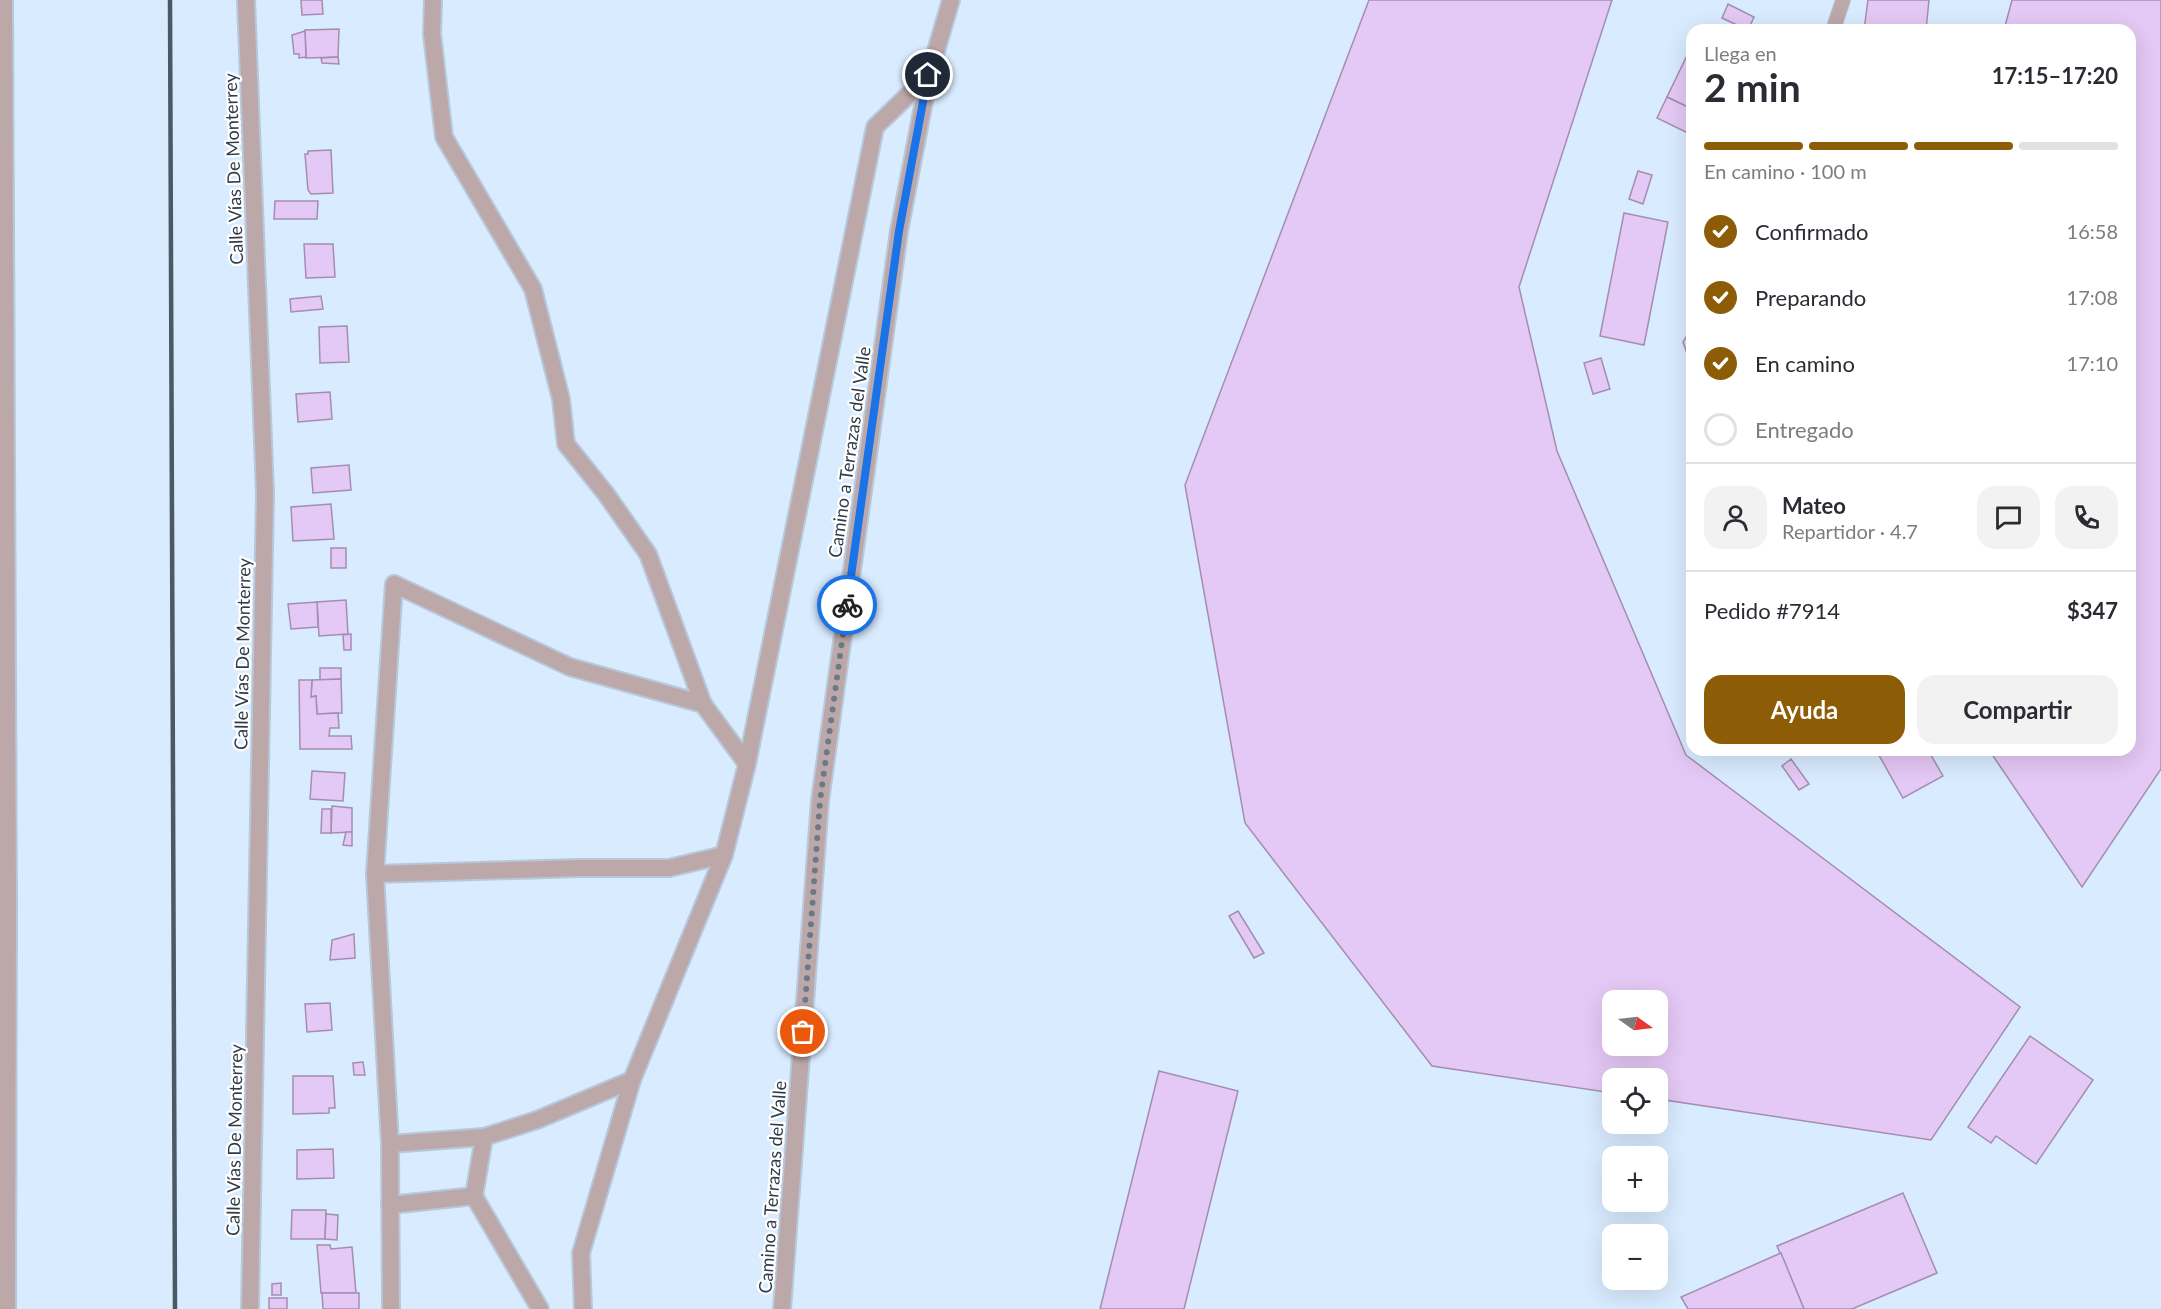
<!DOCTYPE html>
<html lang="es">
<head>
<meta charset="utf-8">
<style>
	body { margin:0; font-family:Lato,sans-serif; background:#f2f2f3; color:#2b2b33; height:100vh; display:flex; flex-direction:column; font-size:22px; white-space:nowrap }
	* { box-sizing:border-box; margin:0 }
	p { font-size:20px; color:#7c7c81 }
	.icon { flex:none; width:33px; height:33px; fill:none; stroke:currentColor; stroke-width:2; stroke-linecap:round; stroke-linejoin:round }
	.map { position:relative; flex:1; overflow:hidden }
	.side { position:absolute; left:1686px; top:24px; width:450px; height:732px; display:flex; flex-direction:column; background:#fff; border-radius:18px; box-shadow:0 6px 24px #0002 }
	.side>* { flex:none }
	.needle { width:39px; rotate:104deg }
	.buttons { position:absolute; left:1602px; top:990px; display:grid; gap:12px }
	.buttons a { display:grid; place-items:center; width:66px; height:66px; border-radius:12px; background:#fff; box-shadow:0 6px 24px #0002; font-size:30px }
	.pin { position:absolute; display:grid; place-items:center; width:51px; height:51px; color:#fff; margin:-26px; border:3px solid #fff; border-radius:50%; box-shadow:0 2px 6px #0007 }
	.courier { position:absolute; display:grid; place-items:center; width:60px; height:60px; margin:-30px; border:4px solid #1a73e8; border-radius:50%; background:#fff; color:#222; box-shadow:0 2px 8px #0007 }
	.overview em { font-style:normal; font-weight:700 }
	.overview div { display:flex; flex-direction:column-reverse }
	.overview { display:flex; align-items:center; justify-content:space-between; height:102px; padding:0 18px }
	h1 { font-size:39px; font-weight:700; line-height:45px }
	.bar { display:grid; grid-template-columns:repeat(4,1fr); gap:9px 6px; align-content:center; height:72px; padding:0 18px }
	.bar i { height:8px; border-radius:4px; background:#e1e1e2 }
	.bar .selected { background:#8d5c07 }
	.bar p { grid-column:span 4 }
	.line { display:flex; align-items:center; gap:15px; padding:0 18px; border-top:2px solid #e1e1e2 }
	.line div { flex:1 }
	.round { display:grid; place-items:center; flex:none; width:63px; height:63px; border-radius:18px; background:#f2f2f3 }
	ol { padding:0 18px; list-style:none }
	li { display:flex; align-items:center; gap:18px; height:66px }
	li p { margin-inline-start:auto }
	li .icon { padding:6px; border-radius:50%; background:#8d5c07; color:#fff; stroke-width:4 }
	li:last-child { color:#7c7c81 }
	li i { width:33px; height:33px; border:3px solid #e1e1e2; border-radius:50% }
	.action { display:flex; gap:12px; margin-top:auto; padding:12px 18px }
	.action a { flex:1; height:69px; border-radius:18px; background:#8d5c07; color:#fff; font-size:24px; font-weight:700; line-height:69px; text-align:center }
	.action a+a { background:#f2f2f3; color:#2b2b33 }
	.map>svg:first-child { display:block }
</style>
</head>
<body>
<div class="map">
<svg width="2161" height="1309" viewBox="0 0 2161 1309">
	<rect width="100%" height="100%" fill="#d9ebff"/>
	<g fill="#e4c8f5" stroke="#a38eb0" stroke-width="1.5" fill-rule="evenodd">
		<path d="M301,0H322L323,14L302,15Z"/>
		<path d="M1369,0H1612L1519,287L1557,451L1686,755L2020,1007L1931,1140L1658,1099V1078H1612V1093L1432,1066L1245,823L1185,485ZM1612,1000H1658V1046H1612Z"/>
		<path d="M1868,0H1929L1926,30H1864Z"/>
		<path d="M2012,0H2161V769L2082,887L1989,750H2130V30H2004Z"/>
		<path d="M1728,4L1754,17L1748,30L1722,18Z"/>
		<path d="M339,29L338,57L306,58L305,30Z"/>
		<path d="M305,31L306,57L299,58V54H294L292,35Z"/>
		<path d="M1692,45V109L1667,97Z"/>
		<path d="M338,57L339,64L322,63L321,58Z"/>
		<path d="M1667,97L1692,109V135L1657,118Z"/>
		<path d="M331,150L333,193L311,194L308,190L305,154H308V151Z"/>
		<path d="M1638,171L1652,175L1643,204L1629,199Z"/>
		<path d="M275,201H318L317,219H274Z"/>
		<path d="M1624,213L1668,222L1644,345L1600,336Z"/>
		<path d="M304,244H333L335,277L306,278Z"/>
		<path d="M321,296L323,309L291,312L290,299Z"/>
		<path d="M347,326L349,362L320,363L319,327Z"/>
		<path d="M1692,327V368L1683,342Z"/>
		<path d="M1601,358L1610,389L1593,394L1584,363Z"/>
		<path d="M330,392L332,419L298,422L296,394Z"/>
		<path d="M349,465L351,490L313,493L311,468Z"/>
		<path d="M331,504L334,539L293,541L291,507Z"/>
		<rect x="331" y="548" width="15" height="20"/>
		<path d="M346,600L348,634L319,636L317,602Z"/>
		<path d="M317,602L318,627L291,629L288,604Z"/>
		<path d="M351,634V650H344L343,635Z"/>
		<path d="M320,668H341V679L320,680Z"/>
		<path d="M341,679L342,713L317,714L316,696L311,697L312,680Z"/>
		<path d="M299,680H312L311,697L316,696L317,714L338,713L339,728H330L329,736H351L352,749H300Z"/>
		<path d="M1876,750H1928L1943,776L1903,798Z"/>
		<path d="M1791,759L1809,784L1799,790L1782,766Z"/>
		<path d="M312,771L345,773L343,801L310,799Z"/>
		<path d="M332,806L352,808V832L331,833Z"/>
		<path d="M322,809H331V833H321Z"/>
		<path d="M346,832H352V846L343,845Z"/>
		<path d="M1238,911L1264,953L1254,958L1229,916Z"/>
		<path d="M354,934L355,958L330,960L332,940Z"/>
		<path d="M330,1003L332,1030L307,1032L305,1004Z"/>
		<path d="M2030,1036L2093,1080L2036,1164L1996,1136L1991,1143L1968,1127Z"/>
		<path d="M363,1062L365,1075H354L353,1063Z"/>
		<path d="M1159,1071L1238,1091L1184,1309H1100Z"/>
		<path d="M293,1076H333L335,1108H329V1113L293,1114Z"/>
		<path d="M333,1149L334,1178L297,1179V1150Z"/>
		<path d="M1903,1193L1937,1273L1852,1309H1804L1777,1246Z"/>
		<path d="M292,1210H326L325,1239H291Z"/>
		<path d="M326,1214L338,1215L337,1240L325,1239Z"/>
		<path d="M317,1245H330L331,1249L352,1247L356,1293H321Z"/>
		<path d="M1781,1253L1804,1309H1688L1681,1297Z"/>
		<path d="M281,1283V1295H272V1284Z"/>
		<path d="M322,1293H359V1309H323Z"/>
		<rect x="269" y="1298" width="18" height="11"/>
	</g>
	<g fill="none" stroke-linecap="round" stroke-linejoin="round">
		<defs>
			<path id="service" d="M1833,30L1843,0"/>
			<g id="minor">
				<path d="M246,0L265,493L250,1309"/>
				<path d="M433,0L432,34L444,137L533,289L561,399L566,444L606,494L648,554L703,704"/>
				<path d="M375,874L581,868H669L724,855"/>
				<path d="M390,1144L484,1137L537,1120L632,1080L724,855L747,764L875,127L929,75"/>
				<path d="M474,1196L484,1137"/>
				<path d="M390,1205L474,1196L540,1309"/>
				<path d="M391,1309L390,1144L375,874L394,584L570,667L703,704L747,764"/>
				<path d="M583,1309L581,1253L632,1080"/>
			</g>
			<g id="tertiary">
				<path d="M4,0L8,904L7,1309"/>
				<path d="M782,1309L820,801L899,231L929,75L951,0"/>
			</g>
		</defs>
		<use href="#service" stroke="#b7c8db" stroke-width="16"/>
		<use href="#minor" stroke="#b7c8db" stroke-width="20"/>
		<use href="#tertiary" stroke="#b7c8db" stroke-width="20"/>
		<use href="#service" stroke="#bda8a9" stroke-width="14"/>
		<use href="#minor" stroke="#bda8a9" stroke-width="16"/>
		<use href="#tertiary" stroke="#bda8a9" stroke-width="16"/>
		<path stroke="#4b5866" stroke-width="4.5" d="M170,0L175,1309"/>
	</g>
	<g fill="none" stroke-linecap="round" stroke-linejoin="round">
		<path stroke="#6b7989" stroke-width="6" stroke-dasharray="0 10.8" d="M803,1032L820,801L847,605"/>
		<path stroke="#1a73e8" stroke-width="8" d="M847,605L899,231L928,75"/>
	</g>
	<g text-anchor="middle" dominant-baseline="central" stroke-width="4.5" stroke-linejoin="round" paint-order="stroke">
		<g font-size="18" fill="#303c49" stroke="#fff">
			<text transform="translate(233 169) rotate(-92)">Calle Vías De Monterrey</text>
			<text transform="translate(849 452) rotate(-82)">Camino a Terrazas del Valle</text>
			<text transform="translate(242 654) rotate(-89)">Calle Vías De Monterrey</text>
			<text transform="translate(234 1140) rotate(-89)">Calle Vías De Monterrey</text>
			<text transform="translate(772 1187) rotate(-86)">Camino a Terrazas del Valle</text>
		</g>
	</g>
</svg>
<div class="buttons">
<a><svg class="needle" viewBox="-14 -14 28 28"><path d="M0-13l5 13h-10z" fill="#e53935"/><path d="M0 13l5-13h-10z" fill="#7c7c81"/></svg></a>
<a><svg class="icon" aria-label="locate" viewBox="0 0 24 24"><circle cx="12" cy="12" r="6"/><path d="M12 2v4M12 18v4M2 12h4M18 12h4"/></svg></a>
<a>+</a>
<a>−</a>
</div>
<div class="pin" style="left:803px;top:1032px;background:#ea580c"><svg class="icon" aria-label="bag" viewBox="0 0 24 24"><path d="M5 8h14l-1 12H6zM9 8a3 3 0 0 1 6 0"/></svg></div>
<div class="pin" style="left:928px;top:75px;background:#1f2937"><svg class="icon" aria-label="home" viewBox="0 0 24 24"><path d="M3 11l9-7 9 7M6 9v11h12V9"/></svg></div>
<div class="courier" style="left:847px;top:605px"><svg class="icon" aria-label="bike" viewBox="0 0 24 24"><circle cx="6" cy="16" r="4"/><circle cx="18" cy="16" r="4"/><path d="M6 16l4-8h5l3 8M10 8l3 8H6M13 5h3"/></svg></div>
<section class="side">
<div class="overview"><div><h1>2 min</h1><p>Llega en</p></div><em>17:15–17:20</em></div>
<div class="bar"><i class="selected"></i><i class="selected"></i><i class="selected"></i><i></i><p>En camino · 100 m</p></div>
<ol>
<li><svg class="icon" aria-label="check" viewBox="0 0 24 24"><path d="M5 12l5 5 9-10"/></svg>Confirmado<p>16:58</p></li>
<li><svg class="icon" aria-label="check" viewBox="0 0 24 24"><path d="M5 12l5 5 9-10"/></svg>Preparando<p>17:08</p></li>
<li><svg class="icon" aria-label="check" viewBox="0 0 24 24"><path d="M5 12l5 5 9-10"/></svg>En camino<p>17:10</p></li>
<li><i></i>Entregado</li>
</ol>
<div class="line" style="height:108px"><a class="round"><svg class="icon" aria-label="person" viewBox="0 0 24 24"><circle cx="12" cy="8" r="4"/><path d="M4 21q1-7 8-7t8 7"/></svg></a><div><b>Mateo</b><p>Repartidor · 4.7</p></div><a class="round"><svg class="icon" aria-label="chat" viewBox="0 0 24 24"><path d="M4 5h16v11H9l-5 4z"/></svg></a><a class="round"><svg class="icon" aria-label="phone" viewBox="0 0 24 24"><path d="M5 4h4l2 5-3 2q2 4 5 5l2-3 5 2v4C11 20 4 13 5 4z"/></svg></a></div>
<div class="line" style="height:78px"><div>Pedido #7914</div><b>$347</b></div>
<div class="action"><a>Ayuda</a><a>Compartir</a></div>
</section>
</div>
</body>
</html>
